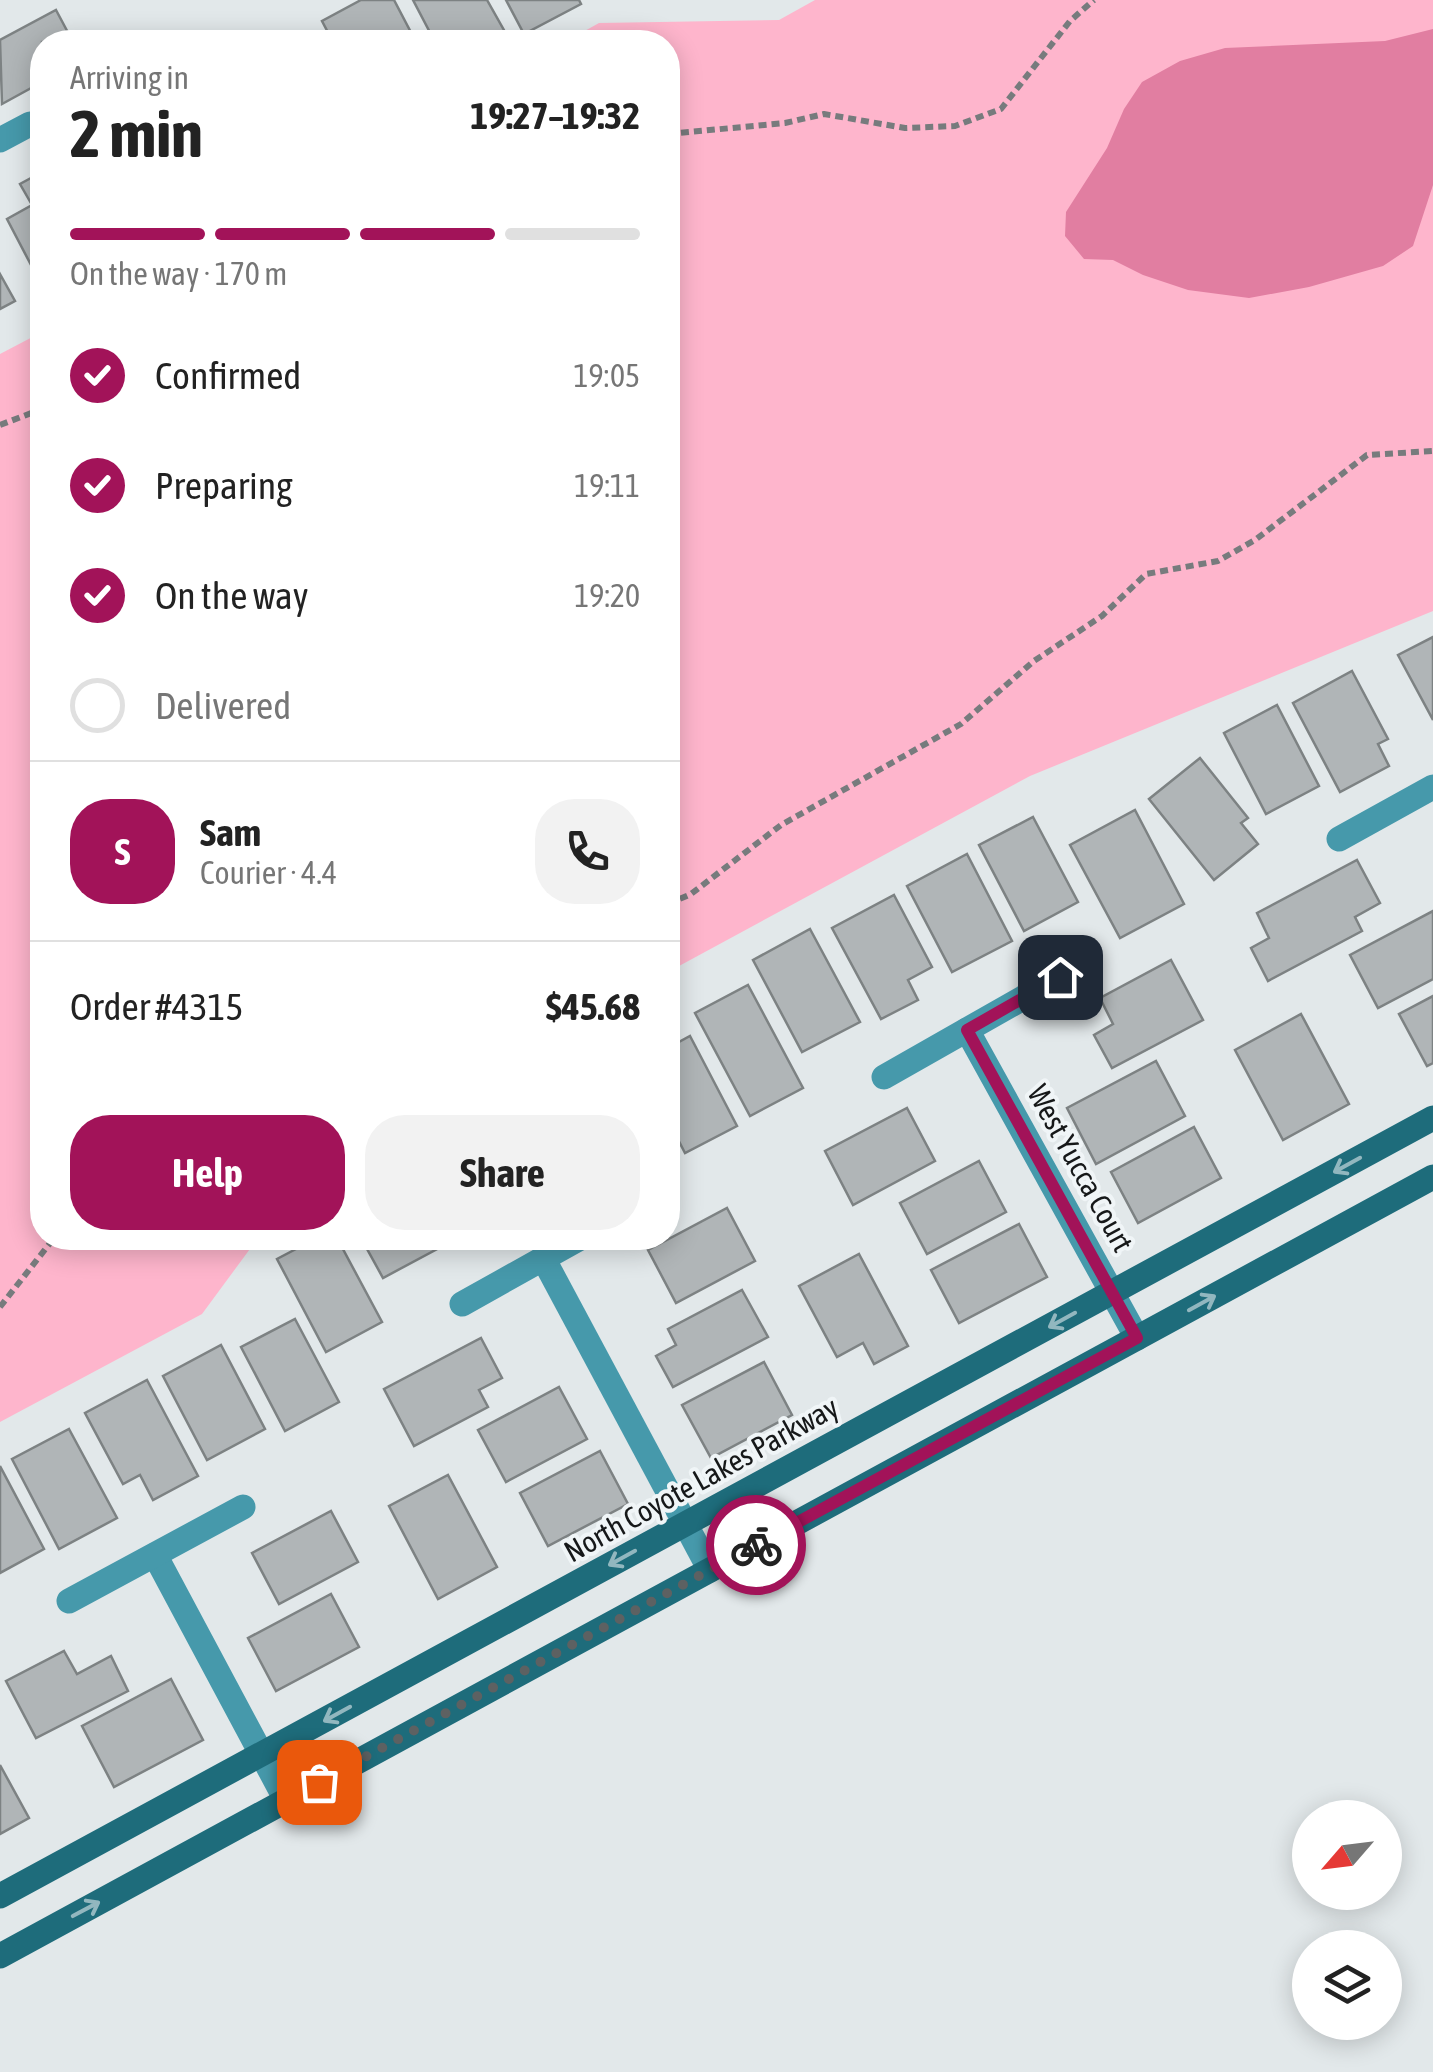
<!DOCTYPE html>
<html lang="en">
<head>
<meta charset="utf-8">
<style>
	body { margin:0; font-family:"Asap Condensed",sans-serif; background:#f2f2f2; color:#222; height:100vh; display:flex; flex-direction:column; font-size:38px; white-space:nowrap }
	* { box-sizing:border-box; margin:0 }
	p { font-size:32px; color:#767676 }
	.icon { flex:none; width:55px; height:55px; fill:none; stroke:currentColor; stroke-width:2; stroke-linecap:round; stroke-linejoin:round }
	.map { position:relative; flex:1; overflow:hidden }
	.details { position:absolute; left:30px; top:30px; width:650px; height:1220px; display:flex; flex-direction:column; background:#fff; border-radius:40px; box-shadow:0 5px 25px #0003 }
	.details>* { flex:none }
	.needle { width:65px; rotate:242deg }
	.buttons { position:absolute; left:1292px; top:1800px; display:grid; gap:20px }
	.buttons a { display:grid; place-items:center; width:110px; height:110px; border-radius:50%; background:#fff; box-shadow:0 5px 25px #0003; font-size:50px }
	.pin { position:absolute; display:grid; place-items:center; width:85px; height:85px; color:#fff; margin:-42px; border-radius:20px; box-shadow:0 5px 15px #0006 }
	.courier { position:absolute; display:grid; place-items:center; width:100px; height:100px; margin:-50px; border:8px solid #a21359; border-radius:50%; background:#fff; color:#222; box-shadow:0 2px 12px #0007 }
	.headline em { font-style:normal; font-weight:700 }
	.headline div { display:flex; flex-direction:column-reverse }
	.headline { display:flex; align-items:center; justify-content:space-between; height:170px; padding:0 40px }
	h1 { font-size:65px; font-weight:700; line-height:75px }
	.bar { display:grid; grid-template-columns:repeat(4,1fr); gap:15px 10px; align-content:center; height:120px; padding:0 40px }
	.bar i { height:12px; border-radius:8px; background:#e0e0e0 }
	.bar .active { background:#a21359 }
	.bar p { grid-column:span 4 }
	.line { display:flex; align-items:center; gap:25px; padding:0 40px; border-top:2px solid #e0e0e0 }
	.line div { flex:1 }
	.round { display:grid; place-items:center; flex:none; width:105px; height:105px; border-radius:40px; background:#f2f2f2 }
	ol { padding:0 40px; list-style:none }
	li { display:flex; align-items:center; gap:30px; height:110px }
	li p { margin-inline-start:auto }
	li .icon { padding:10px; border-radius:50%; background:#a21359; color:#fff; stroke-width:4 }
	li:last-child { color:#767676 }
	li i { width:55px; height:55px; border:5px solid #e0e0e0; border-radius:50% }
	.cta { display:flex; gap:20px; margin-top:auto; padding:20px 40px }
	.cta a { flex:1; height:115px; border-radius:40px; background:#a21359; color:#fff; font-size:40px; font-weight:700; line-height:115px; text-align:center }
	.cta a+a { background:#f2f2f2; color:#222 }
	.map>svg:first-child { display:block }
</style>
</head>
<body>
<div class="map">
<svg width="1433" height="2072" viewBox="0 0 1433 2072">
	<rect width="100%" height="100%" fill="#e2e8ea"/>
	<g fill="#feb5cc">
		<path d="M815,0H1433V611L1030,776L668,972V42H565L599,23L779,20Z"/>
		<path d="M42,332V1238H258L202,1314L0,1422V354Z"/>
	</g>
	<path fill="#e17ea1" d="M1433,29V185L1413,246L1383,266L1309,287L1249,298L1188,290L1143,275L1113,260L1084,259L1065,236L1066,212L1107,148L1124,109L1142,82L1180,61L1225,48L1385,41Z"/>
	<g fill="#b0b5b7" stroke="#7d8283" stroke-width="2.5">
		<path d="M361,0H394L416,42H333L322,21Z"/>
		<path d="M413,0H487L505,32L485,42H435Z"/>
		<path d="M506,0H579L581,4L524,34Z"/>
		<path d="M56,10L73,42H42V82L2,104L0,40Z"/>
		<path d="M42,172V286L7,219L32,205L20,184Z"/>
		<path d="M0,274L15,301L0,309Z"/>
		<path d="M1433,637V720L1398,655Z"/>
		<path d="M1352,671L1388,739L1378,744L1389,766L1340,792L1293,703Z"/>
		<path d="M1277,705L1319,786L1266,814L1224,733Z"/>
		<path d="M1200,758L1248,818L1241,823L1258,844L1214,880L1149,799Z"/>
		<path d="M1135,810L1184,904L1120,938L1070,845Z"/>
		<path d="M1033,817L1078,902L1024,931L979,845Z"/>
		<path d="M967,854L1012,941L952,972L907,886Z"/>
		<path d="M1357,860L1380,903L1355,917L1362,931L1268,981L1251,948L1269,938L1257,913Z"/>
		<path d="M894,895L932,967L908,980L918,1000L881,1019L832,928Z"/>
		<path d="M1433,911V979L1378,1008L1350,955Z"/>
		<path d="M810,929L860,1022L802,1052L753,960Z"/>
		<path d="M1171,960L1203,1020L1112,1068L1094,1035L1113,1024L1100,998Z"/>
		<path d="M748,985L803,1088L750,1116L695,1013Z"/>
		<path d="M1433,996V1063L1427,1066L1399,1014Z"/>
		<path d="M1301,1014L1349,1104L1283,1140L1235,1050Z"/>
		<path d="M690,1036L737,1126L685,1153L668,1120V1048Z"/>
		<path d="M1156,1061L1185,1116L1096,1164L1067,1108Z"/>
		<path d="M907,1108L935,1161L853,1205L825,1151Z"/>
		<path d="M1194,1127L1221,1178L1138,1223L1111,1172Z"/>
		<path d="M979,1161L1006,1212L927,1254L900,1203Z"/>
		<path d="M727,1208L755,1261L676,1303L648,1250Z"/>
		<path d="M1019,1224L1047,1277L959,1323L931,1270Z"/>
		<path d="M317,1238H337L382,1322L326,1352L277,1259Z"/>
		<path d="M361,1238H433L439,1248L383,1278Z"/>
		<path d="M859,1254L908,1346L874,1364L863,1343L837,1357L799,1286Z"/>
		<path d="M742,1290L768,1337L673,1387L656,1356L676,1345L668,1329Z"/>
		<path d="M295,1319L339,1402L285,1431L241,1347Z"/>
		<path d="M481,1338L502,1378L479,1390L488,1407L414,1446L384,1389Z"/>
		<path d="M221,1345L265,1429L207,1460L163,1376Z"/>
		<path d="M764,1362L792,1415L711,1458L682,1405Z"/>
		<path d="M147,1380L198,1476L153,1500L140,1475L123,1484L85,1413Z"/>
		<path d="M559,1387L587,1439L506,1482L478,1430Z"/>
		<path d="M69,1429L117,1518L59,1549L12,1459Z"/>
		<path d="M600,1451L628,1504L548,1546L520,1493Z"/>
		<path d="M0,1466L44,1549L0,1573Z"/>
		<path d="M448,1475L497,1567L438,1599L389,1506Z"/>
		<path d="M331,1511L358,1562L279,1604L252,1553Z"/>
		<path d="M331,1594L359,1647L276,1691L248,1638Z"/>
		<path d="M64,1651L77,1674L111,1656L128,1691L36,1738L6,1681Z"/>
		<path d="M171,1679L203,1740L114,1787L82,1726Z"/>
		<path d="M0,1765L29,1818L0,1834Z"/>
	</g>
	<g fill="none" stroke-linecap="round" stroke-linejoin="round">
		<g stroke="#777b7d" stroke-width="6" stroke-dasharray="8 5" stroke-linecap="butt">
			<path d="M668,134L785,123L824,114L905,128L955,126L1001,109L1070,21L1094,0"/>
			<path d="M0,425L42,409"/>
			<path d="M668,904L691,894L781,825L961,724L1034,661L1102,616L1146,574L1218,561L1255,540L1367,455L1433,451"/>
			<path d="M0,1307L54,1238"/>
		</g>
		<g stroke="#4699ab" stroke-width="25">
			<path d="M0,140L30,124"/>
			<path d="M1339,839L1433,787"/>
			<path d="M967,1030L1137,1338"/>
			<path d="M884,1077L1060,977"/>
			<path d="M543,1258L710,1570"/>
			<path d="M462,1304L580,1238"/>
			<path d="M155,1555L286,1800"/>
			<path d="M69,1601L243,1507"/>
		</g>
		<g stroke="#1e6c7b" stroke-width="25">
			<path d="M0,1896L1433,1118"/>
			<path d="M0,1956L1433,1177"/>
		</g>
	</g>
	<defs><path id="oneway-shaft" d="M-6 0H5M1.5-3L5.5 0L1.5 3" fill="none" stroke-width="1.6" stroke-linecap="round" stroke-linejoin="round" transform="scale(2.5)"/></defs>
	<g stroke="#92b7bf">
		<use href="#oneway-shaft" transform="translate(1347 1165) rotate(151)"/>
		<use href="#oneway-shaft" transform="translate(1202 1303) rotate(-29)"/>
		<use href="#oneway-shaft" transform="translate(1062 1320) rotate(151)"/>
		<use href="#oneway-shaft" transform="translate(622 1558) rotate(151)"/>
		<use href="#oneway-shaft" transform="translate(337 1714) rotate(151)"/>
		<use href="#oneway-shaft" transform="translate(86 1909) rotate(-28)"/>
	</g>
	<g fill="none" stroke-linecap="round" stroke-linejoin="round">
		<path stroke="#5d6162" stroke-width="10" stroke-dasharray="0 18" d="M319,1782L756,1545"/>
		<path stroke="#a21359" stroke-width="12" d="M756,1545L1137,1338L967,1030L1060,977"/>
	</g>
	<g text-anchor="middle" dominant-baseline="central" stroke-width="8" stroke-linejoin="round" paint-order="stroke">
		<g font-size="30" fill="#161819" stroke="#f0f5f7">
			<text transform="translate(1081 1168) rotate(61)">West Yucca Court</text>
			<text transform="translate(701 1479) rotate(-29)">North Coyote Lakes Parkway</text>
		</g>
	</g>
</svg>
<div class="buttons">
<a><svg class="needle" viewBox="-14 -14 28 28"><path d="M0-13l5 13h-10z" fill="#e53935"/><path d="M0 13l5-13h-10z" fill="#767676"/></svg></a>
<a><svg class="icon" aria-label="layers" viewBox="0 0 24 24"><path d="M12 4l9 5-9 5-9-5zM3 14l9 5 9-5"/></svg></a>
</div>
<div class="pin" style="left:319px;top:1782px;background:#ea580c"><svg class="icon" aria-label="bag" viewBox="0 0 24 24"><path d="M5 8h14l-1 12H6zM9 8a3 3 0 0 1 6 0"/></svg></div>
<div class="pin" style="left:1060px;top:977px;background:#1f2937"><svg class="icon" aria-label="home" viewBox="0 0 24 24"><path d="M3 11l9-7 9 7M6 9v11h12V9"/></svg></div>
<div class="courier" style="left:756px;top:1545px"><svg class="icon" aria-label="bike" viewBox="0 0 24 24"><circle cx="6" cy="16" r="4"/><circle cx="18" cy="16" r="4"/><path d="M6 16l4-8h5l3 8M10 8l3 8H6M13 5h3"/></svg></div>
<section class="details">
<div class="headline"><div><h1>2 min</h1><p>Arriving in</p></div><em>19:27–19:32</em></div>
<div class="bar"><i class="active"></i><i class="active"></i><i class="active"></i><i></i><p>On the way · 170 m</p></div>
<ol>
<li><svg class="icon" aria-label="check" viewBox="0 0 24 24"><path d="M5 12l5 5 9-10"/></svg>Confirmed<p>19:05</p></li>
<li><svg class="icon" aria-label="check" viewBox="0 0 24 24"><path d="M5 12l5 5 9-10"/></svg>Preparing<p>19:11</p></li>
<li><svg class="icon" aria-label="check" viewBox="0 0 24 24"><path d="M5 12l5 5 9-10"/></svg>On the way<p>19:20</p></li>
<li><i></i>Delivered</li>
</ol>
<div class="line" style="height:180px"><b class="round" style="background:#a21359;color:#fff">S</b><div><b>Sam</b><p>Courier · 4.4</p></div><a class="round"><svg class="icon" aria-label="phone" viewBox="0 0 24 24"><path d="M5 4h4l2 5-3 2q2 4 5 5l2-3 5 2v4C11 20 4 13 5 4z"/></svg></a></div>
<div class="line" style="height:130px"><div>Order #4315</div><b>$45.68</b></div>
<div class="cta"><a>Help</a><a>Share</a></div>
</section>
</div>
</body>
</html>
